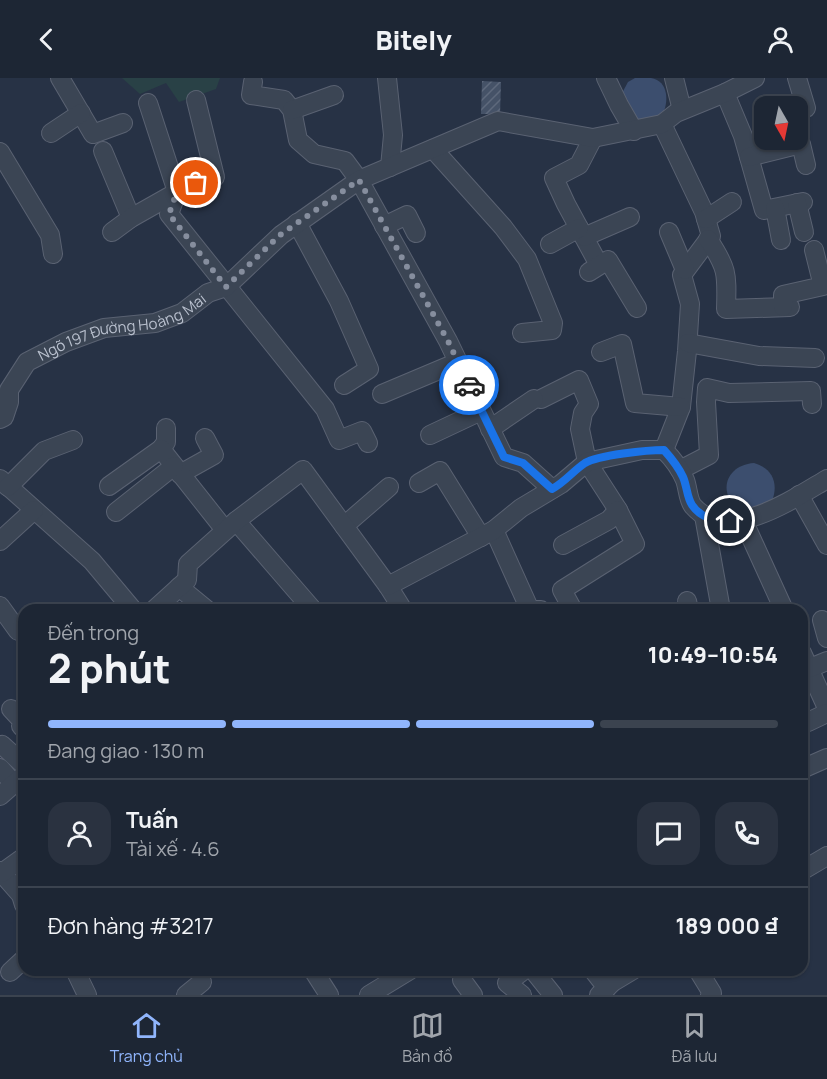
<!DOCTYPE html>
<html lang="vi">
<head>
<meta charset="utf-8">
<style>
	body { margin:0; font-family:Manrope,sans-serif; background:#2a3240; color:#f1f3f6; height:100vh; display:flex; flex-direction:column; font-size:22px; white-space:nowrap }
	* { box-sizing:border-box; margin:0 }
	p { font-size:20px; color:#a0a5ac }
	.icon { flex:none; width:33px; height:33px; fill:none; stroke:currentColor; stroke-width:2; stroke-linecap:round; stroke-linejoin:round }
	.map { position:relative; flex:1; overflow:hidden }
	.drawer { position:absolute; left:18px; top:526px; width:790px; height:372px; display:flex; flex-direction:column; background:#1d2634; border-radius:18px; box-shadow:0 2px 4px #0004,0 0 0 2px #3b434f }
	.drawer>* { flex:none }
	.needle { width:39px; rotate:171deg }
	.buttons { position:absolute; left:754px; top:18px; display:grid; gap:12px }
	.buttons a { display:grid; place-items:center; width:54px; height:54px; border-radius:12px; background:#1d2634; box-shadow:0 2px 4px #0004,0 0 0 2px #3b434f; font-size:30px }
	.pin { position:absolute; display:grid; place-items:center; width:51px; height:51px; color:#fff; margin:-26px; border:3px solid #fff; border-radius:50%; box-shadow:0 2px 6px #0007 }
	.courier { position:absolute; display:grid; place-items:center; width:60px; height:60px; margin:-30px; border:4px solid #1a73e8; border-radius:50%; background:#fff; color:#222; box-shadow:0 2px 8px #0007 }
	.overview em { font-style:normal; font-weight:800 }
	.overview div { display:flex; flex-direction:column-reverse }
	.overview { display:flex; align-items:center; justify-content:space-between; height:102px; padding:0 30px }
	h1 { font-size:39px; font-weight:800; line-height:45px }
	.bar { display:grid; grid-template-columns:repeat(4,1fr); gap:9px 6px; align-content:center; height:72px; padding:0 30px }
	.bar i { height:8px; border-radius:4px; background:#3b434f }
	.bar .on { background:#90b5fc }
	.bar p { grid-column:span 4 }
	.line { display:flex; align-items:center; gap:15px; padding:0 30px; border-top:2px solid #3b434f }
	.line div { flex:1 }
	.round { display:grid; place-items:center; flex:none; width:63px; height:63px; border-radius:18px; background:#2a3240 }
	header { display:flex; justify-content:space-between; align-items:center; height:78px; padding:0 30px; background:#1d2634; font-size:27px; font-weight:800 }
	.dock { display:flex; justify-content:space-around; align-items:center; height:84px; border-top:2px solid #3b434f; background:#1d2634; font-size:16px; color:#a0a5ac }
	.dock a { display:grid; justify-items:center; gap:3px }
	.dock .on { color:#90b5fc }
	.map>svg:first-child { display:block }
</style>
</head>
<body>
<header><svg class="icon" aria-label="back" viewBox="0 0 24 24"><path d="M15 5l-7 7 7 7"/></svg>Bitely<svg class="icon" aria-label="person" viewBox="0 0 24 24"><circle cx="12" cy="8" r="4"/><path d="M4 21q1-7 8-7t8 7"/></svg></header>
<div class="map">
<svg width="827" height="917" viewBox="0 0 827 917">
	<defs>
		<pattern id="building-hatch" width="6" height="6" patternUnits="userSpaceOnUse" patternTransform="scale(1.5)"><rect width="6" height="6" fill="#455267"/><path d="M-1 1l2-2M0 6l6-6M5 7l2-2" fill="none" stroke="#5e697c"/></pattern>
	</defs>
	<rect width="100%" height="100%" fill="#273245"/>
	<path fill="#294146" d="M122,0H220L216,11L179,24L166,5L140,16Z"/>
	<g fill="#3c4e6e">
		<path d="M635,0C640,0 646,0 651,0C669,3 669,25 662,37L633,43L621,17L628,4Z"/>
		<path d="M754,385C772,390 779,405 772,423L743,433C716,419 724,387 754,385Z"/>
	</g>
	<path fill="url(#building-hatch)" d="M482,3L501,4L500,36H481Z"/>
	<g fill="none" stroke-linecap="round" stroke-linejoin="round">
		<defs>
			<g id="minor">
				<path d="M60,0L93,56L123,45"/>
				<path d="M387,0L393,57L390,89"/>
				<path d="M606,0L619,27L634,53"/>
				<path d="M674,0L682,32"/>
				<path d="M797,0L806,30"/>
				<path d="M253,4L251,17L284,22L292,32L298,62L314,76L345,83L359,102L448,263L504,379L523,385L552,411"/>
				<path d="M725,15L743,58L764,132L803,124"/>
				<path d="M148,25L177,114L169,136L325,331L339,362L362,353L368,365"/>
				<path d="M292,32L334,17"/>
				<path d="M662,46L704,134L711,158L682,197L690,226L687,273L681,329L664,372"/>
				<path d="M51,55L81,35"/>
				<path d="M593,60L579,87L554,100L566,126L599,187"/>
				<path d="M433,71L503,149L527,181L553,245L552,252L522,255"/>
				<path d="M103,73L131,140"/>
				<path d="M0,74L50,157L53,176"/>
				<path d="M749,79L801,66L806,87"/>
				<path d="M176,111L215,99L196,22"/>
				<path d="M797,125L804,154"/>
				<path d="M775,130L781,162"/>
				<path d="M706,141L732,124"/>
				<path d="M297,145L339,223L369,291L344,307"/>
				<path d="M384,148L407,137L416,155"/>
				<path d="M112,154L131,140L177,114"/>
				<path d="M669,154L685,192"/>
				<path d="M584,159L630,139"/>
				<path d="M708,161C728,191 727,196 726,231L790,229"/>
				<path d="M550,166L579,150"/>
				<path d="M589,194L608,182L637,230"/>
				<path d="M783,229V217L823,208L814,172"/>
				<path d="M688,265L759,278L815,280"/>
				<path d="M601,274L622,266L635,325L681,329"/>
				<path d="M382,316L458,284"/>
				<path d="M541,321L579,302L589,326L583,335L580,351L587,384L618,432L635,466L562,512L573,532"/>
				<path id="s1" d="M0,341L4,339L9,324V312L27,284L66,264L104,250L155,245L182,235L208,215L226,209L281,157L359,102L498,43L593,60L662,46L676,35L725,15L755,0"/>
				<path d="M490,351L534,321"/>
				<path d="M430,357L481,333"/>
				<path d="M161,371L166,364V350"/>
				<path d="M680,392L709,377L706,324L707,310L729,315L811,313L812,326"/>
				<path d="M180,396L214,377L205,360"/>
				<path d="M0,401L92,483L133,532"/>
				<path d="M419,405L440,393L481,459"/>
				<path d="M109,408L161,371L225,452"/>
				<path d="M8,409L44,373L73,362"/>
				<path d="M799,417L827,467"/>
				<path d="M116,434L174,388"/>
				<path d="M704,438L721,532"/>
				<path d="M743,442L784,532"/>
				<path d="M236,443L313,532"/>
				<path d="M344,448L389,409"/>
				<path d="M494,452L530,532H541"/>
				<path d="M0,463L34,432"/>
				<path d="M563,467L609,442L618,432"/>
				<path d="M388,508L403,532"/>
				<path d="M179,509L207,532"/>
				<path d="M687,523L689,532"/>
				<path d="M0,528L18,553"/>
				<path d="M154,532L187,502L188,486L236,443L303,392L388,508L494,452L521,430L561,406L587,384L642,372H664C673,381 680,390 685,402C688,410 688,422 693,428C727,467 793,421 827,401"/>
				<path d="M822,542L827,560"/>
				<path d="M802,575L827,630"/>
				<path d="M810,590L827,583"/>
				<path d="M11,631L24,645L21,648L24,651"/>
				<path d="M808,644L827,635"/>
				<path d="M0,668L2,667L24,687"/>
				<path d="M0,690L14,706"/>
				<path d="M802,691L827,680"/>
				<path d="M0,718L24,697"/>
				<path d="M805,791L827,778"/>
				<path d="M0,793L21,817L24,827"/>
				<path d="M2,795L24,779"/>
				<path d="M75,892L87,917"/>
				<path d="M313,892L329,917"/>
				<path d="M533,892L553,917"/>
				<path d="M593,892L607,910"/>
				<path d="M698,892L712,915L710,917"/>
				<path d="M10,894L24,881"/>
				<path d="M462,902L473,917"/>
				<path d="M186,917L202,904"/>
				<path d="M369,917L410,892"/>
				<path d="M522,917L507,905L524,892"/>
				<path d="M599,917L613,904L633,892"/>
			</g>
		</defs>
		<use href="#minor" stroke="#5a6272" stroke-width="20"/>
		<use href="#minor" stroke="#3b4554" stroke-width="18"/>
	</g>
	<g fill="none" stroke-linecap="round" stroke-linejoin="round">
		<path stroke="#868e9e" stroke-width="6" stroke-dasharray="0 10.8" d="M196,105L176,111L177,114L169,136L226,209L280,157L359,102L448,263L469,307"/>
		<path stroke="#1a73e8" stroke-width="8" d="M469,307L504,379L523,385L552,411C565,404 573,393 585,385C598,377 648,372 664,372C672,381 678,388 683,399C687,408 687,420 692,427C701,440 716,444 730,443"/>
	</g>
	<g text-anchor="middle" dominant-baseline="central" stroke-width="5" stroke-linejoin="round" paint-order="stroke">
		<g font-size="15" fill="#b9c0ce" stroke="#20293a">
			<text stroke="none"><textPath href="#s1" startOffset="168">Ngõ 197 Đường Hoàng Mai</textPath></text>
		</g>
	</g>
</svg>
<div class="buttons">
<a><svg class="needle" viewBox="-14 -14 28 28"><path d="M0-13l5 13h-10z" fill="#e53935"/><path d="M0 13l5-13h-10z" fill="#a0a5ac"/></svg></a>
</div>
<div class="pin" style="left:196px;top:105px;background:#ea580c"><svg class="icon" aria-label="bag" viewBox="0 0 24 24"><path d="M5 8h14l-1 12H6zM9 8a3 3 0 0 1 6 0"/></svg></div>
<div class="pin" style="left:730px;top:443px;background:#1f2937"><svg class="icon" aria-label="home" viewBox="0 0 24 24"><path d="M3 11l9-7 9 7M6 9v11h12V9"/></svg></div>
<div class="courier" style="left:469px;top:307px"><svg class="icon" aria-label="car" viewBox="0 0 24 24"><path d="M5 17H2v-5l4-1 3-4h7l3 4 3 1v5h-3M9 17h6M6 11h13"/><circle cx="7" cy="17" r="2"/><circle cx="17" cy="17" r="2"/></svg></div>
<section class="drawer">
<div class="overview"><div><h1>2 phút</h1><p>Đến trong</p></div><em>10:49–10:54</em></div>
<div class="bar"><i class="on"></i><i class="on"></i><i class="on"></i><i></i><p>Đang giao · 130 m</p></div>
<div class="line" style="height:108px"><a class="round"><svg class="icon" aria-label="person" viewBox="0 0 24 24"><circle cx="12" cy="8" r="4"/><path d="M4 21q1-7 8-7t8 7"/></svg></a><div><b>Tuấn</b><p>Tài xế · 4.6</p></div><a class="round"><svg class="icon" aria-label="chat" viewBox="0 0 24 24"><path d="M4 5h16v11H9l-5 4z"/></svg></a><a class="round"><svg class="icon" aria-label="phone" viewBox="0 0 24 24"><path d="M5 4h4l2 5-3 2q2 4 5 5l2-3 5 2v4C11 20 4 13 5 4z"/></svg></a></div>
<div class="line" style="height:78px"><div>Đơn hàng #3217</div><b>189 000 ₫</b></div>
</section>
</div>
<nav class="dock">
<a class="on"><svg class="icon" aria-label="home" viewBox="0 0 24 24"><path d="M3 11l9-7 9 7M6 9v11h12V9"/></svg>Trang chủ</a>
<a><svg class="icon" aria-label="map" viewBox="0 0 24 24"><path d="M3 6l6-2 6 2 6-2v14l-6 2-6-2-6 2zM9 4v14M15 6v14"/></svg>Bản đồ</a>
<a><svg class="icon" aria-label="saved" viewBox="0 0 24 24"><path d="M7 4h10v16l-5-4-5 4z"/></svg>Đã lưu</a>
</nav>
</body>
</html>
